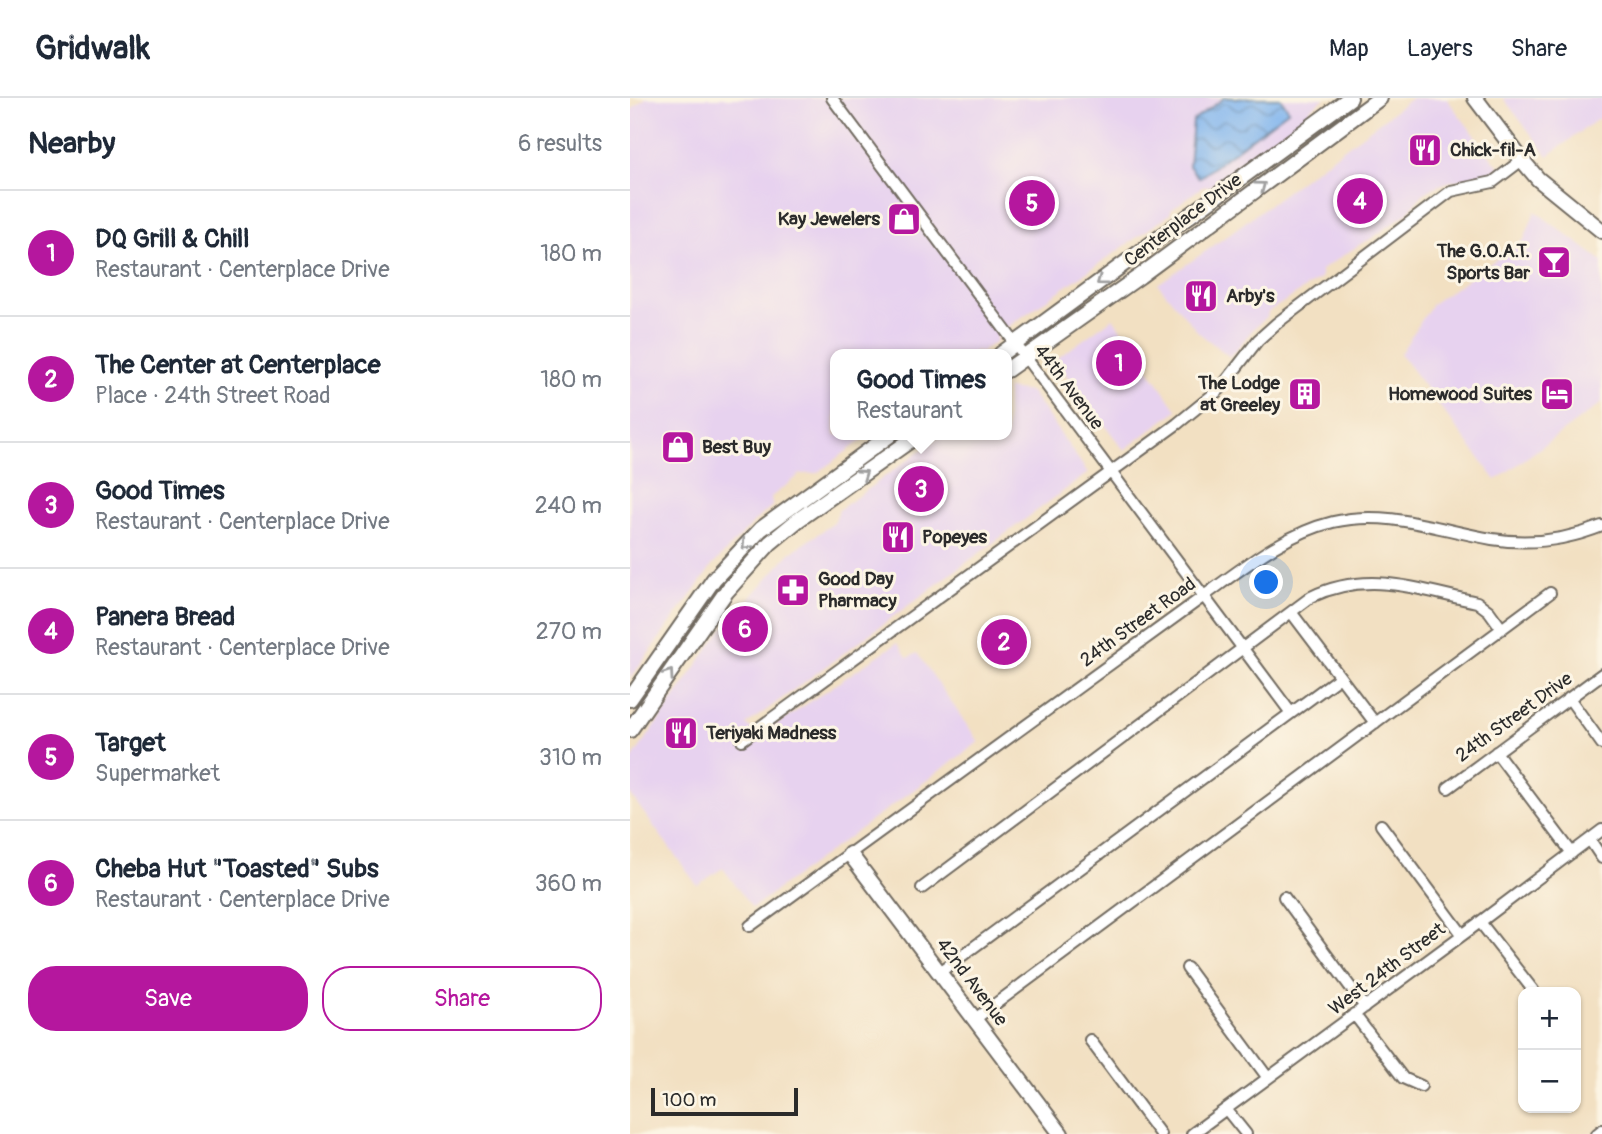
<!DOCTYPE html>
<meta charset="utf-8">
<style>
:root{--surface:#fff;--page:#f2f2f3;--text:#1f2937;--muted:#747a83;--line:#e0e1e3;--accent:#b5179e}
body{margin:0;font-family:Pangolin,sans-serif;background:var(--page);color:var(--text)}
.controls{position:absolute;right:21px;bottom:21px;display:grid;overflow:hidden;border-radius:14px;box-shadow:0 2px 5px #0004}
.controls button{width:63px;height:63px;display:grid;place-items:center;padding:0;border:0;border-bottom:2px solid var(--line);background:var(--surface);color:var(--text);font:35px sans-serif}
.scale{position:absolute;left:21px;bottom:18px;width:147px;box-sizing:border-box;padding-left:7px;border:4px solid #2b2b2b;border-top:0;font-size:19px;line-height:24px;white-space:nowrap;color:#2b2b2b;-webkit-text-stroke:5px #fcf5e5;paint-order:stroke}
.you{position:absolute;left:637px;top:485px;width:24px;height:24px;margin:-18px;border:5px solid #fff;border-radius:50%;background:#1a73e8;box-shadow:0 0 0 10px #1a73e833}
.badge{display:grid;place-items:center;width:46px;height:46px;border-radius:50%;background:var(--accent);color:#fff;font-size:23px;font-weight:700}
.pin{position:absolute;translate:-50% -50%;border:4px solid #fff;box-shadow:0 2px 7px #0006}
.popup{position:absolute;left:200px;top:251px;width:182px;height:91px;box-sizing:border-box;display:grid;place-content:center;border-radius:14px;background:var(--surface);filter:drop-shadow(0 2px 5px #0005);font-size:23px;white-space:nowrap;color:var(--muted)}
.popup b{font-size:26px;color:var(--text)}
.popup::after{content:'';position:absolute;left:50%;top:100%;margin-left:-14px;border:14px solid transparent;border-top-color:var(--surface)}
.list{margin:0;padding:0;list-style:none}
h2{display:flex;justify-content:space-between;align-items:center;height:91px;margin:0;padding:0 28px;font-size:30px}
h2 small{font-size:23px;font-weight:400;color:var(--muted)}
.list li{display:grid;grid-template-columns:46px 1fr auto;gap:21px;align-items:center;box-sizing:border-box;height:126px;padding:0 28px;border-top:2px solid var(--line)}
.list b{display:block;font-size:26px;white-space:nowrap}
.list p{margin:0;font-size:23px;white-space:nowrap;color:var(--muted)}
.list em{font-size:23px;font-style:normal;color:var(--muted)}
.actions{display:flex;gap:14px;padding:21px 28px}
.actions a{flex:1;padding:16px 0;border:2px solid var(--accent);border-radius:28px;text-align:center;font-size:24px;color:var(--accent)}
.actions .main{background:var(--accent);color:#fff}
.map{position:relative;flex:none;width:972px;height:1036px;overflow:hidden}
header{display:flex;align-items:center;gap:42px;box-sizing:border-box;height:98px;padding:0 35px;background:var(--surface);border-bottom:2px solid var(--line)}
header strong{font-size:33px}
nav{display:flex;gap:38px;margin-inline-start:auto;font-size:24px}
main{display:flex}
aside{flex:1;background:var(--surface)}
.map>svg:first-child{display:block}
.built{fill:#e7d2ef}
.water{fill:url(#water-waves);stroke:#56708c;stroke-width:2}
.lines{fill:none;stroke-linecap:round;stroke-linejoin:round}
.minor-casing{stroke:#716a60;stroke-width:14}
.tertiary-casing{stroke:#716a60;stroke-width:18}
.minor{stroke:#fff;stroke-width:10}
.tertiary{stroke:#fff;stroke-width:14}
.oneway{stroke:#a0a0a0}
.labels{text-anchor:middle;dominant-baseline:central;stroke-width:6;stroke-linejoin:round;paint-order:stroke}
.poi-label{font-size:19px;font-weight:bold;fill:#2b2b2b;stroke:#fcf5e5;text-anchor:start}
.street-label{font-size:19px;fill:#2b2b2b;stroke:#fcf5e5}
</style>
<header>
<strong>Gridwalk</strong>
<nav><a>Map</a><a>Layers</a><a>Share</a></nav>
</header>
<main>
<aside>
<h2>Nearby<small>6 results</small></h2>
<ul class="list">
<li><span class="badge">1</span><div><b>DQ Grill &amp; Chill</b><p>Restaurant · Centerplace Drive</p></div><em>180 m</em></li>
<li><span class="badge">2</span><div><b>The Center at Centerplace</b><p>Place · 24th Street Road</p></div><em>180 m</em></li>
<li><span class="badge">3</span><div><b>Good Times</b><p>Restaurant · Centerplace Drive</p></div><em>240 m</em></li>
<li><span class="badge">4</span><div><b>Panera Bread</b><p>Restaurant · Centerplace Drive</p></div><em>270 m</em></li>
<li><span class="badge">5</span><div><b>Target</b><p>Supermarket</p></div><em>310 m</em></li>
<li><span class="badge">6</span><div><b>Cheba Hut &quot;Toasted&quot; Subs</b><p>Restaurant · Centerplace Drive</p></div><em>360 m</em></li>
</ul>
<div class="actions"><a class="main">Save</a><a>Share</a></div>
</aside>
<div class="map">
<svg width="972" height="1036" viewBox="0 0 972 1036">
<defs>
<pattern id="water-waves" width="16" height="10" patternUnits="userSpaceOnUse" patternTransform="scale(1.75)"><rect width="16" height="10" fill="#81b5ee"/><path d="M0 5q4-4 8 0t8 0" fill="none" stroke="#6a93c1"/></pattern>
</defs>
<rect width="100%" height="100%" fill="#fcf5e5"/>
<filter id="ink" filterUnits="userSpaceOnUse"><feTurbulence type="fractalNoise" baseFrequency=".0143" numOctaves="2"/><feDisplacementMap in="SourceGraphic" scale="14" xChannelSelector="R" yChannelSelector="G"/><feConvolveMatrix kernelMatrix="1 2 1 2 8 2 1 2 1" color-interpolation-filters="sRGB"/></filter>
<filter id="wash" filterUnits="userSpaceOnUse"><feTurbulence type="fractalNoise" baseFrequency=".00686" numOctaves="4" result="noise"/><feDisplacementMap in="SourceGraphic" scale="28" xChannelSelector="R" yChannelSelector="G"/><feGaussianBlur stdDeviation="1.57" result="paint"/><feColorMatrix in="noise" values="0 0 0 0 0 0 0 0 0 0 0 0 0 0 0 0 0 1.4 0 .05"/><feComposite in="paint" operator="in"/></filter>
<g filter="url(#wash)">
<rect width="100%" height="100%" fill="#f2e0c2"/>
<!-- built -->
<path class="built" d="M16,0H695L680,11L679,16L580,88L572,89L542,111L539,117L366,237V243L349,255L347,252L340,256H205V337H239L187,375L171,376L141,399L142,408L128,420L82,468L0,581V13Z
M782,0H816L869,69L863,74L854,77L818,84L807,88L793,96L777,115L741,141L732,145L691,172V180L638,214L637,219L624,230L600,259L569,235L528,186L579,151Z
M873,0H972V18L918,58Z
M905,113L972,163V305L866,382L770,256L802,206L894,142Z
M483,220L547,312L494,352L425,262Z
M377,291L401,294L458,375L116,627L131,637L267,545L278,560L287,555L349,644L122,810L93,770L67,787L0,696V664L90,534L160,455L204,425L209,412L312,337H377Z"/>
<!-- water -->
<path class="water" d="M594,0H650L659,12L569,80L559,68L563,23Z"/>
</g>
<g filter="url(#ink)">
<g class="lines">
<!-- minor casing -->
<g class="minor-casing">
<path id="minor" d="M202,0L661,615
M661,514L745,625
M939,600L972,646
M112,642L547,326L590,291L628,242L647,225L821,93L863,84L892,62
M866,654L942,755
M818,690L972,576
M751,727L832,836
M960,742L972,760
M292,790L681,499C739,471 788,492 847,504L859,513L872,531
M654,799L735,909
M850,824L903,892
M120,828L574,498C614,469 654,436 703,424C757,411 809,432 862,441C899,447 937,442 972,428
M557,870L638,980
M310,874L710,579
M724,916L773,980L791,988
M345,921L920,495
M460,942L530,1036
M596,1011L616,1036
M562,1036L850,824L972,732
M967,1036L972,1032"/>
</g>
<!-- tertiary casing -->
<g class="tertiary-casing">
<path id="tertiary" d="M845,0L892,62L908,81L972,133
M371,256L720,0
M377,272L510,178L750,0
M0,601L84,481L131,431L260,337
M0,632L96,494L140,445L168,422L288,337
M220,756L431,1036"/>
</g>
<!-- minor -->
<use href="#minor" class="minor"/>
<!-- tertiary -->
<use href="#tertiary" class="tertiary"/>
</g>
<!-- one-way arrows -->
<defs><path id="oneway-chevron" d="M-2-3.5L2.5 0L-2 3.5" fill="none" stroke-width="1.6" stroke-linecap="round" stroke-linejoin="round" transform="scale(1.75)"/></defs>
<g class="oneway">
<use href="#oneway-chevron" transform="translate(631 88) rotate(-37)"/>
<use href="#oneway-chevron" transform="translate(471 183) rotate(144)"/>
<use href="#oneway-chevron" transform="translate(233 376) rotate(-35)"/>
<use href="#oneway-chevron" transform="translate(116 447) rotate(133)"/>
<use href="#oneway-chevron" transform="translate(39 576) rotate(-55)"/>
</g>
</g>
<!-- icons -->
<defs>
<g id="restaurant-square" transform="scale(1.75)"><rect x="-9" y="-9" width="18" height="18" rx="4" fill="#b5179e" stroke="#fcf5e5"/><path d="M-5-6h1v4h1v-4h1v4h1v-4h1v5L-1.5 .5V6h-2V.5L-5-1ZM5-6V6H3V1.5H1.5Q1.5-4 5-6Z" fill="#fff"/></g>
<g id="shop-square" transform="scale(1.75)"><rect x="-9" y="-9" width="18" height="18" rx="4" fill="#b5179e" stroke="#fcf5e5"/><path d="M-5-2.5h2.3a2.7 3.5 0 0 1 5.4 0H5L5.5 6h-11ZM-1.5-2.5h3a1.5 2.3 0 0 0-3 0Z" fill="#fff"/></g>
<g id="bar-square" transform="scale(1.75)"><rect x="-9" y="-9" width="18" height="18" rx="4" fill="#b5179e" stroke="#fcf5e5"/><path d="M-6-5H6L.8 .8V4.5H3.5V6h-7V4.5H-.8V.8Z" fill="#fff"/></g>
<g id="building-square" transform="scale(1.75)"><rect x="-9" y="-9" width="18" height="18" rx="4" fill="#b5179e" stroke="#fcf5e5"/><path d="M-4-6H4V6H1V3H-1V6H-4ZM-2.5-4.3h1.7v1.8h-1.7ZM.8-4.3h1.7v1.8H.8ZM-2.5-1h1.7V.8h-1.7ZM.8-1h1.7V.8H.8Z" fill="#fff"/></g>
<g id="hotel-square" transform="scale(1.75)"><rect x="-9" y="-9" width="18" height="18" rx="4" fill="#b5179e" stroke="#fcf5e5"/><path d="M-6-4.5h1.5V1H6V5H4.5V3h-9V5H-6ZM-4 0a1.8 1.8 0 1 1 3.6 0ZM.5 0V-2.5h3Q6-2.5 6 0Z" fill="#fff"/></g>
<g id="pharmacy-square" transform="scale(1.75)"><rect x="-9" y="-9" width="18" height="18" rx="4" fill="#b5179e" stroke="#fcf5e5"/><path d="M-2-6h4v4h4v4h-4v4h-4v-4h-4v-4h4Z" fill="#fff"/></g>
</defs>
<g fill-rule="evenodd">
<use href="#restaurant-square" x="795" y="52"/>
<use href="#shop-square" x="274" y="121"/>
<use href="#bar-square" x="924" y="164"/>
<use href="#restaurant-square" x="571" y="198"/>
<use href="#building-square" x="675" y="296"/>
<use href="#hotel-square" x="927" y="296"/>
<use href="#shop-square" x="48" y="349"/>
<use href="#restaurant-square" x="268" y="439"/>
<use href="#pharmacy-square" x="163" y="492"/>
<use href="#restaurant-square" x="51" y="635"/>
</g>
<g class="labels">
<!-- poi labels -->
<g class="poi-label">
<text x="820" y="52">Chick-fil-A</text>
<text x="250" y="121" text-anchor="end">Kay Jewelers</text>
<text x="900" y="153" text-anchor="end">The G.O.A.T.<tspan x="900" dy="22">Sports Bar</tspan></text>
<text x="596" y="198">Arby's</text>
<text x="650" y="285" text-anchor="end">The Lodge<tspan x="650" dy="22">at Greeley</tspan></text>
<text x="902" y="296" text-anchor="end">Homewood Suites</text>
<text x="72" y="349">Best Buy</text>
<text x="292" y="439">Popeyes</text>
<text x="188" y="481">Good Day<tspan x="188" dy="22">Pharmacy</tspan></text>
<text x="76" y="635">Teriyaki Madness</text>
</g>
<!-- street labels -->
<g class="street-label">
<text transform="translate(553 122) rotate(-37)">Centerplace Drive</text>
<text transform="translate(439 289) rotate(53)">44th Avenue</text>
<text transform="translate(508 524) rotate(-36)">24th Street Road</text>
<text transform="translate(884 619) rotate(-36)">24th Street Drive</text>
<text transform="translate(757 871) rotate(-37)">West 24th Street</text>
<text transform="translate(342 884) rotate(53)">42nd Avenue</text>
</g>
</g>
</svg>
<div class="controls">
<button>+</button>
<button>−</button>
</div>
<div class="scale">100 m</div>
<div class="you"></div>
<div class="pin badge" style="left:489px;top:265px">1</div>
<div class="pin badge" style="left:374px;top:544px">2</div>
<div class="pin badge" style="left:291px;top:391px">3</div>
<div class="popup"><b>Good Times</b>Restaurant</div>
<div class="pin badge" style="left:730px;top:103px">4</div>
<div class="pin badge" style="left:402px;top:105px">5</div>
<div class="pin badge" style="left:115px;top:531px">6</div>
</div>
</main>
